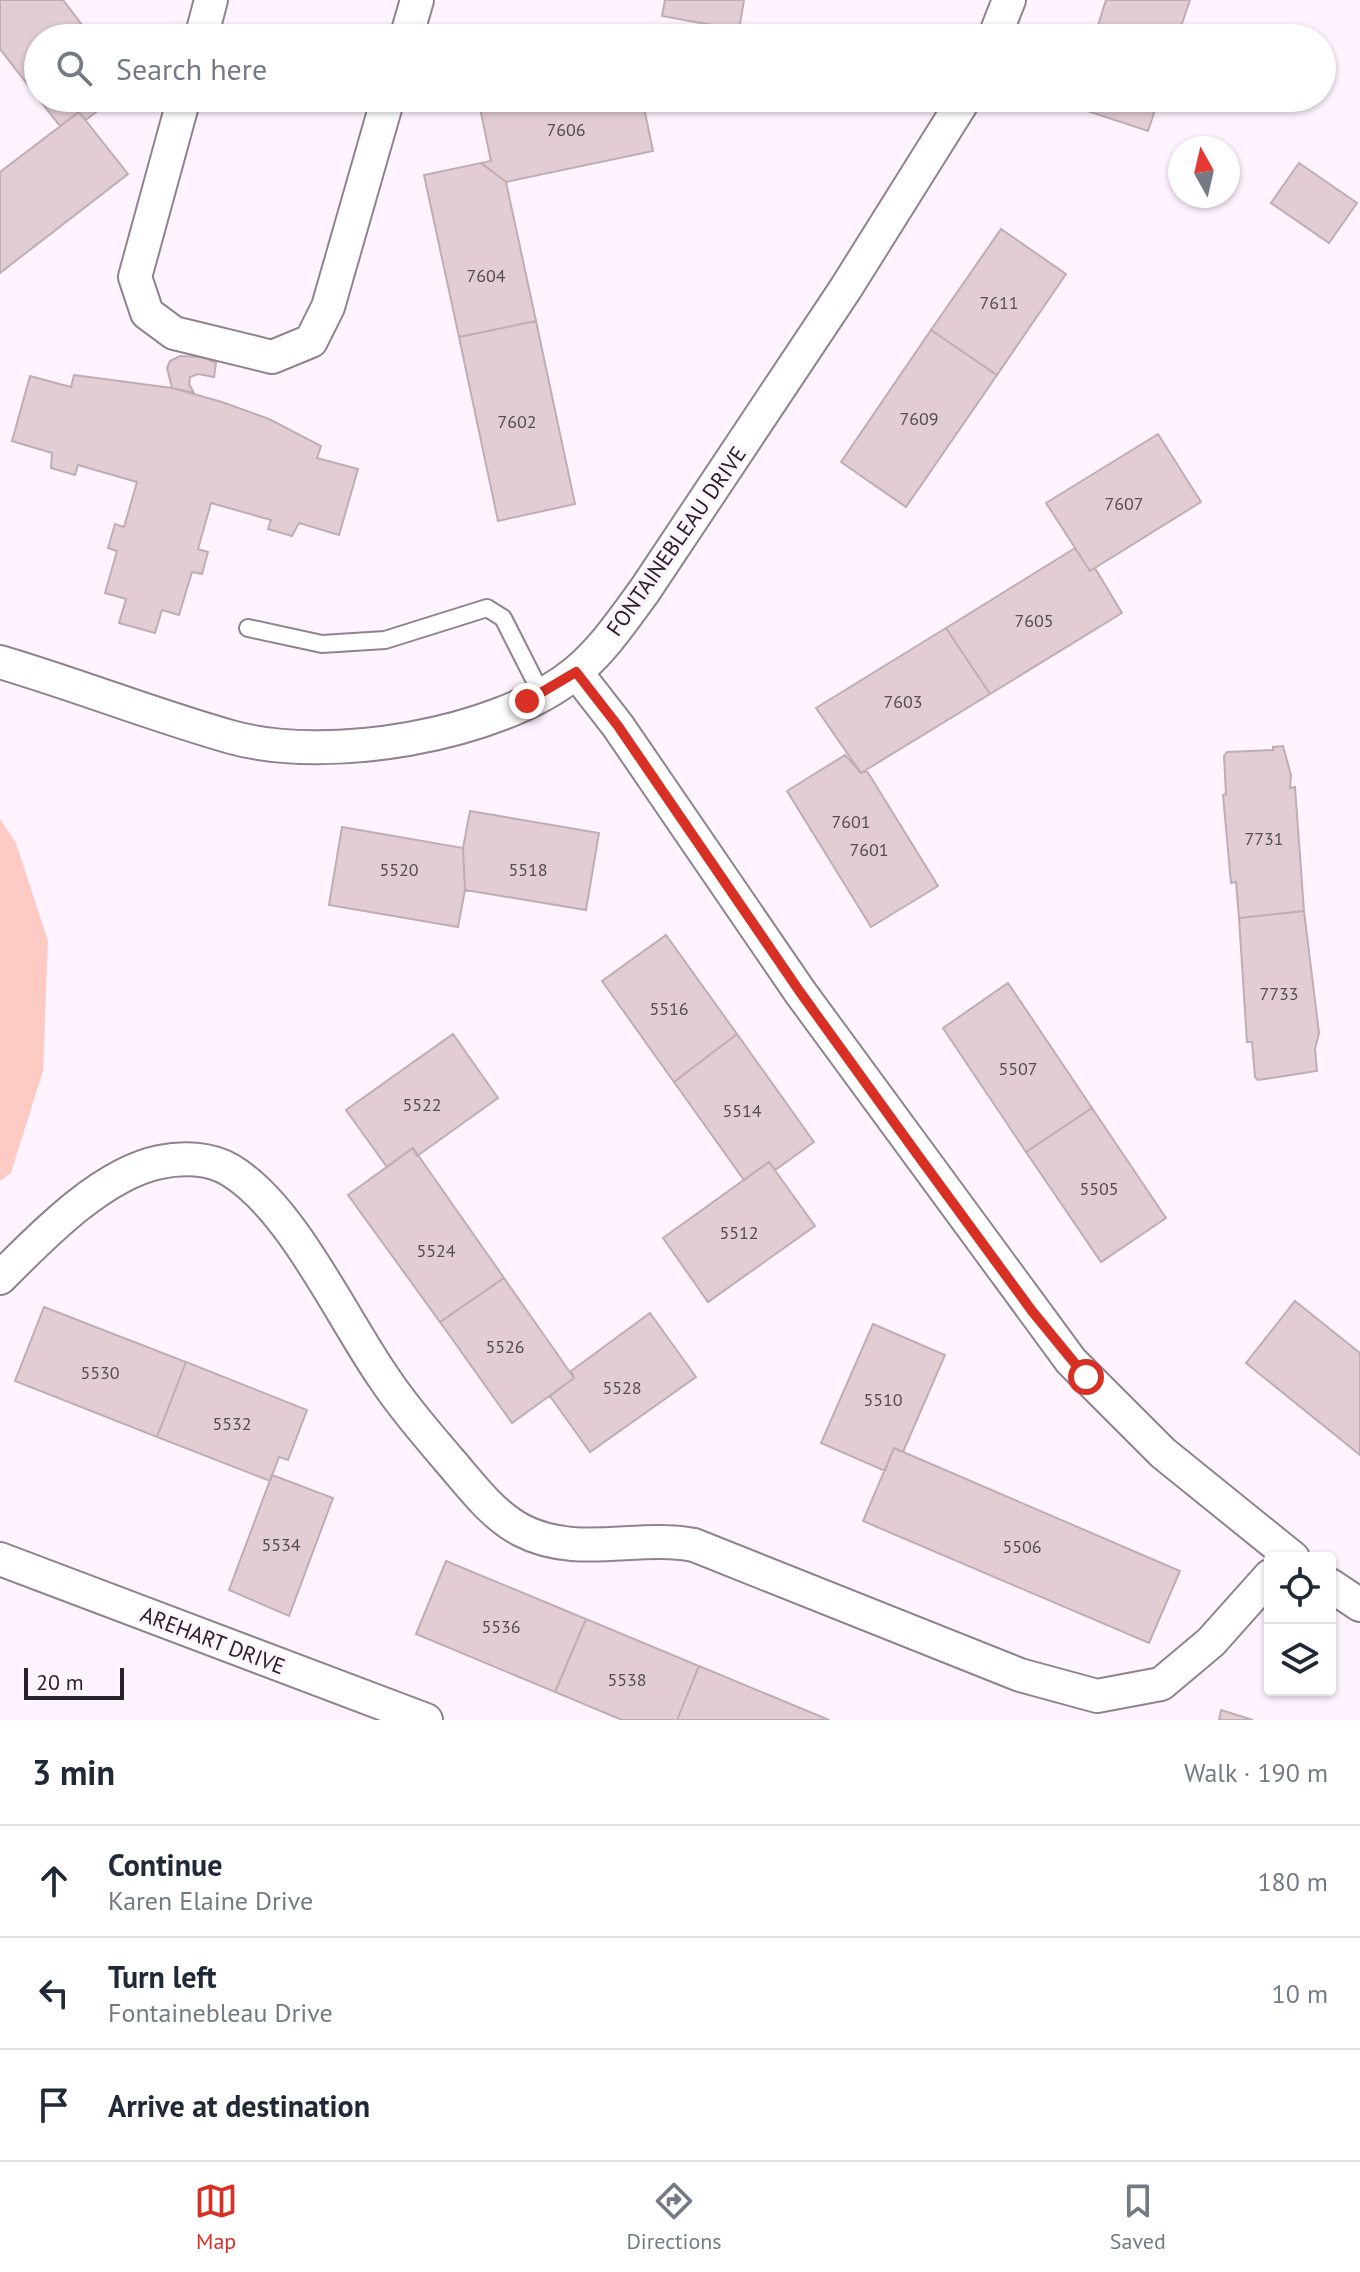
<!DOCTYPE html>
<meta charset="utf-8">
<style>
:root{--surface:#fff;--page:#f2f2f3;--text:#1f2937;--muted:#747a83;--line:#e0e1e3;--accent:#d93025}
body{margin:0;font-family:"PT Sans",sans-serif;background:var(--page);color:var(--text)}
.controls{position:absolute;right:24px;bottom:24px;display:grid;overflow:hidden;border-radius:8px;box-shadow:0 2px 6px #0004}
.controls button{width:72px;height:72px;display:grid;place-items:center;padding:0;border:0;border-bottom:2px solid var(--line);background:var(--surface);color:var(--text);font:40px sans-serif}
.compass{position:absolute;left:1168px;top:136px;width:72px;height:72px;border-radius:50%;background:var(--surface);box-shadow:0 2px 6px #0004;rotate:352deg}
.scale{position:absolute;left:24px;bottom:20px;width:100px;box-sizing:border-box;padding-left:8px;border:4px solid #282328;border-top:0;font-size:22px;line-height:28px;white-space:nowrap;color:#282328;-webkit-text-stroke:6px #fef3fe;paint-order:stroke}
.stop{position:absolute;width:24px;height:24px;margin:-18px;border:6px solid #d93025;border-radius:50%;background:#fff}
.stop.end{background:#d93025;border-color:#fff;box-shadow:0 2px 8px #0008}
.list{margin:0;padding:0;list-style:none}
h2{display:flex;justify-content:space-between;align-items:center;height:104px;margin:0;padding:0 32px;font-size:34px}
h2 small{font-size:26px;font-weight:400;color:var(--muted)}
.list li{display:grid;grid-template-columns:52px 1fr auto;gap:24px;align-items:center;box-sizing:border-box;height:112px;padding:0 32px;border-top:2px solid var(--line)}
.list b{display:block;font-size:30px;white-space:nowrap}
.list p{margin:0;font-size:26px;white-space:nowrap;color:var(--muted)}
.list em{font-size:26px;font-style:normal;color:var(--muted)}
.icon{flex:none;width:44px;height:44px;fill:none;stroke:currentColor;stroke-width:2;stroke-linecap:round;stroke-linejoin:round}
.map{position:relative;flex:none;width:1360px;height:1720px;overflow:hidden}
.search{position:absolute;background:var(--surface);box-shadow:0 2px 6px #0004;left:24px;right:24px;top:24px;height:88px;display:flex;align-items:center;gap:20px;box-sizing:border-box;padding:0 28px;border-radius:44px;color:var(--muted);font-size:30px}
.sheet{height:440px;background:var(--surface)}
nav{display:flex;justify-content:space-around;align-items:center;box-sizing:border-box;height:112px;border-top:2px solid var(--line);background:var(--surface);font-size:22px;color:var(--muted)}
nav a{display:grid;justify-items:center;gap:4px}
nav .on{color:var(--accent)}
.map>svg:first-child{display:block}
.green{fill:#fdcbc3}
.building{fill:#e1cdd3;stroke:#c0adb3;stroke-width:2}
.lines{fill:none;stroke-linecap:round;stroke-linejoin:round}
.lane-casing{stroke:#8f838f;stroke-width:20}
.street-casing{stroke:#8f838f;stroke-width:36}
.lane{stroke:#fff;stroke-width:16}
.street{stroke:#fff;stroke-width:32}
.route{stroke:#d93025;stroke-width:10}
.labels{text-anchor:middle;dominant-baseline:central;stroke-width:6;stroke-linejoin:round;paint-order:stroke}
.number-label{font-size:18px;fill:#564e53}
.street-label{font-size:22px;fill:#282328;stroke:#fef3fe}
</style>
<div class="map">
<svg width="1360" height="1720" viewBox="0 0 1360 1720">
<rect width="100%" height="100%" fill="#fef3fe"/>
<!-- green -->
<path class="green" d="M0,819L16,843L48,941L43,1071L11,1173L0,1181Z"/>
<!-- building -->
<path class="building" d="M0,0H63L92,38H38V98H114L86,120L79,112L60,126L0,49Z
M665,0H744L739,30L662,16Z
M1106,0H1190L1177,38H1094Z
M526,98H642L653,151L506,182L481,163L491,161L480,108Z
M1075,98H1159L1148,131L1072,106Z
M79,112L128,174L0,273V172Z
M481,163L506,182L536,321L459,337L424,175Z
M1299,163L1357,203L1329,243L1271,203Z
M1001,229L1066,274L997,375L931,330Z
M536,321L575,504L498,521L459,337Z
M931,330L997,375L906,507L841,462Z
M180,356L202,357L216,363L214,377L198,374L190,377L189,384L194,393L172,388L167,368L170,361Z
M74,375L172,388L222,402L269,419L321,446L317,458L358,469L339,535L299,523L292,536L268,529L271,520L211,503L198,549L208,552L202,574L192,572L179,615L162,610L155,633L119,623L126,599L105,593L117,551L108,548L115,524L124,527L137,482L78,465L75,475L51,468L52,453L12,441L30,376L71,387Z
M1158,434L1201,502L1090,571L1046,503Z
M1075,548L1090,571L1095,568L1122,613L990,694L946,628Z
M946,628L990,694L861,773L816,708Z
M1283,746L1291,775L1290,788L1295,787L1304,911L1239,918L1236,882L1231,883L1223,795L1226,794L1224,756L1227,752L1273,750V747Z
M845,755L861,773L867,771L938,886L871,927L787,791Z
M470,811L599,833L586,910L465,890L463,848Z
M342,827L463,848L465,890L458,927L329,905Z
M1304,911L1319,1033L1315,1049L1317,1071L1258,1080L1255,1077L1252,1042H1247L1239,918Z
M666,935L737,1034L674,1082L602,981Z
M1008,983L1092,1108L1026,1152L943,1028Z
M453,1034L498,1098L417,1156L413,1148L387,1167L346,1110Z
M737,1034L814,1142L775,1170L769,1162L744,1180L674,1082Z
M1092,1108L1166,1218L1101,1262L1026,1152Z
M413,1148L504,1278L440,1322L348,1195Z
M769,1162L815,1226L708,1302L663,1238Z
M504,1278L574,1378L512,1423L440,1322Z
M1295,1301L1360,1353V1455L1246,1363Z
M44,1307L186,1362L157,1437L15,1381Z
M650,1313L696,1377L590,1452L550,1396L574,1378L571,1371Z
M873,1324L945,1355L903,1452L894,1448L885,1471L821,1443Z
M186,1362L307,1410L288,1460L279,1457L270,1481L157,1437Z
M894,1448L1180,1571L1149,1643L863,1521Z
M272,1475L333,1498L289,1616L229,1590Z
M446,1561L586,1619L555,1692L416,1634Z
M586,1619L699,1666L677,1720H622L555,1692Z
M699,1666L829,1720H677Z
M1221,1710L1253,1720H1219Z"/>
<g class="lines">
<!-- lane casing -->
<g class="lane-casing">
<path id="lane" d="M248,628L322,644L385,640L487,608L503,618L541,693"/>
</g>
<!-- street casing -->
<g class="street-casing">
<path id="street" d="M201,38L211,0
M406,38L417,0
M994,38L1009,0
M184,98L135,277L147,313L174,333L272,357L311,341L328,307L388,98
M0,662C78,685 153,715 231,737C326,764 498,736 575,673C603,650 623,620 645,590L846,288L965,98
M576,672L618,726L800,992L1071,1361L1163,1453L1293,1558
M0,1278C41,1237 101,1174 160,1162C183,1157 210,1158 230,1170C292,1207 342,1318 384,1378C403,1407 426,1433 448,1459C470,1484 491,1514 521,1530C576,1559 638,1534 694,1545L1020,1675L1097,1696L1161,1684L1211,1642L1270,1576
M0,1559L426,1720
M1330,1585L1360,1605"/>
</g>
<!-- lane -->
<use href="#lane" class="lane"/>
<!-- street -->
<use href="#street" class="street"/>
</g>
<g class="lines">
<!-- route -->
<path class="route" d="M527,701L576,672L618,726L800,992L917,1154L1032,1311L1086,1377"/>
</g>
<g class="labels">
<!-- number labels -->
<g class="number-label">
<text x="566" y="129">7606</text>
<text x="486" y="275">7604</text>
<text x="999" y="302">7611</text>
<text x="919" y="418">7609</text>
<text x="517" y="421">7602</text>
<text x="1124" y="503">7607</text>
<text x="1034" y="620">7605</text>
<text x="903" y="701">7603</text>
<text x="851" y="821">7601</text>
<text x="1264" y="838">7731</text>
<text x="869" y="849">7601</text>
<text x="399" y="869">5520</text>
<text x="528" y="869">5518</text>
<text x="1279" y="993">7733</text>
<text x="669" y="1008">5516</text>
<text x="1018" y="1068">5507</text>
<text x="422" y="1104">5522</text>
<text x="742" y="1110">5514</text>
<text x="1099" y="1188">5505</text>
<text x="739" y="1232">5512</text>
<text x="436" y="1250">5524</text>
<text x="505" y="1346">5526</text>
<text x="100" y="1372">5530</text>
<text x="622" y="1387">5528</text>
<text x="883" y="1399">5510</text>
<text x="232" y="1423">5532</text>
<text x="281" y="1544">5534</text>
<text x="1022" y="1546">5506</text>
<text x="501" y="1626">5536</text>
<text x="627" y="1679">5538</text>
</g>
<!-- street labels -->
<g class="street-label">
<text transform="translate(676 541) rotate(-55)">FONTAINEBLEAU DRIVE</text>
<text transform="translate(213 1640) rotate(21)">AREHART DRIVE</text>
</g>
</g>
</svg>
<div class="controls">
<button><svg class="icon" aria-label="locate" viewBox="0 0 24 24"><circle cx="12" cy="12" r="6"/><path d="M12 2v4M12 18v4M2 12h4M18 12h4"/></svg></button>
<button><svg class="icon" aria-label="layers" viewBox="0 0 24 24"><path d="M12 4l9 5-9 5-9-5zM3 14l9 5 9-5"/></svg></button>
</div>
<svg class="compass" viewBox="-18 -18 36 36"><path d="M0-13l5 13h-10z" fill="#e53935"/><path d="M0 13l5-13h-10z" fill="#747a83"/></svg>
<div class="scale">20 m</div>
<div class="stop" style="left:1086px;top:1377px"></div>
<div class="stop end" style="left:527px;top:701px"></div>
<div class="search"><svg class="icon" aria-label="search" viewBox="0 0 24 24"><circle cx="10" cy="10" r="6"/><path d="M15 15l6 6"/></svg>Search here</div>
</div>
<section class="sheet">
<h2>3 min<small>Walk · 190 m</small></h2>
<ul class="list">
<li><svg class="icon" aria-label="ahead" viewBox="0 0 24 24"><path d="M12 20V5M6 11l6-6 6 6"/></svg><div><b>Continue</b><p>Karen Elaine Drive</p></div><em>180 m</em></li>
<li><svg class="icon" aria-label="left" viewBox="0 0 24 24"><path d="M17 20v-9H6M10 6l-5 5 5 5"/></svg><div><b>Turn left</b><p>Fontainebleau Drive</p></div><em>10 m</em></li>
<li><svg class="icon" aria-label="arrive" viewBox="0 0 24 24"><path d="M6 21V4h12l-3 4 3 4H6"/></svg><div><b>Arrive at destination</b></div></li>
</ul>
</section>
<nav>
<a class="on"><svg class="icon" aria-label="map" viewBox="0 0 24 24"><path d="M3 6l6-2 6 2 6-2v14l-6 2-6-2-6 2zM9 4v14M15 6v14"/></svg>Map</a>
<a><svg class="icon" aria-label="directions" viewBox="0 0 24 24"><path d="M12 3l9 9-9 9-9-9zM9 14v-3h6M13 9l2 2-2 2"/></svg>Directions</a>
<a><svg class="icon" aria-label="saved" viewBox="0 0 24 24"><path d="M7 4h10v16l-5-4-5 4z"/></svg>Saved</a>
</nav>
